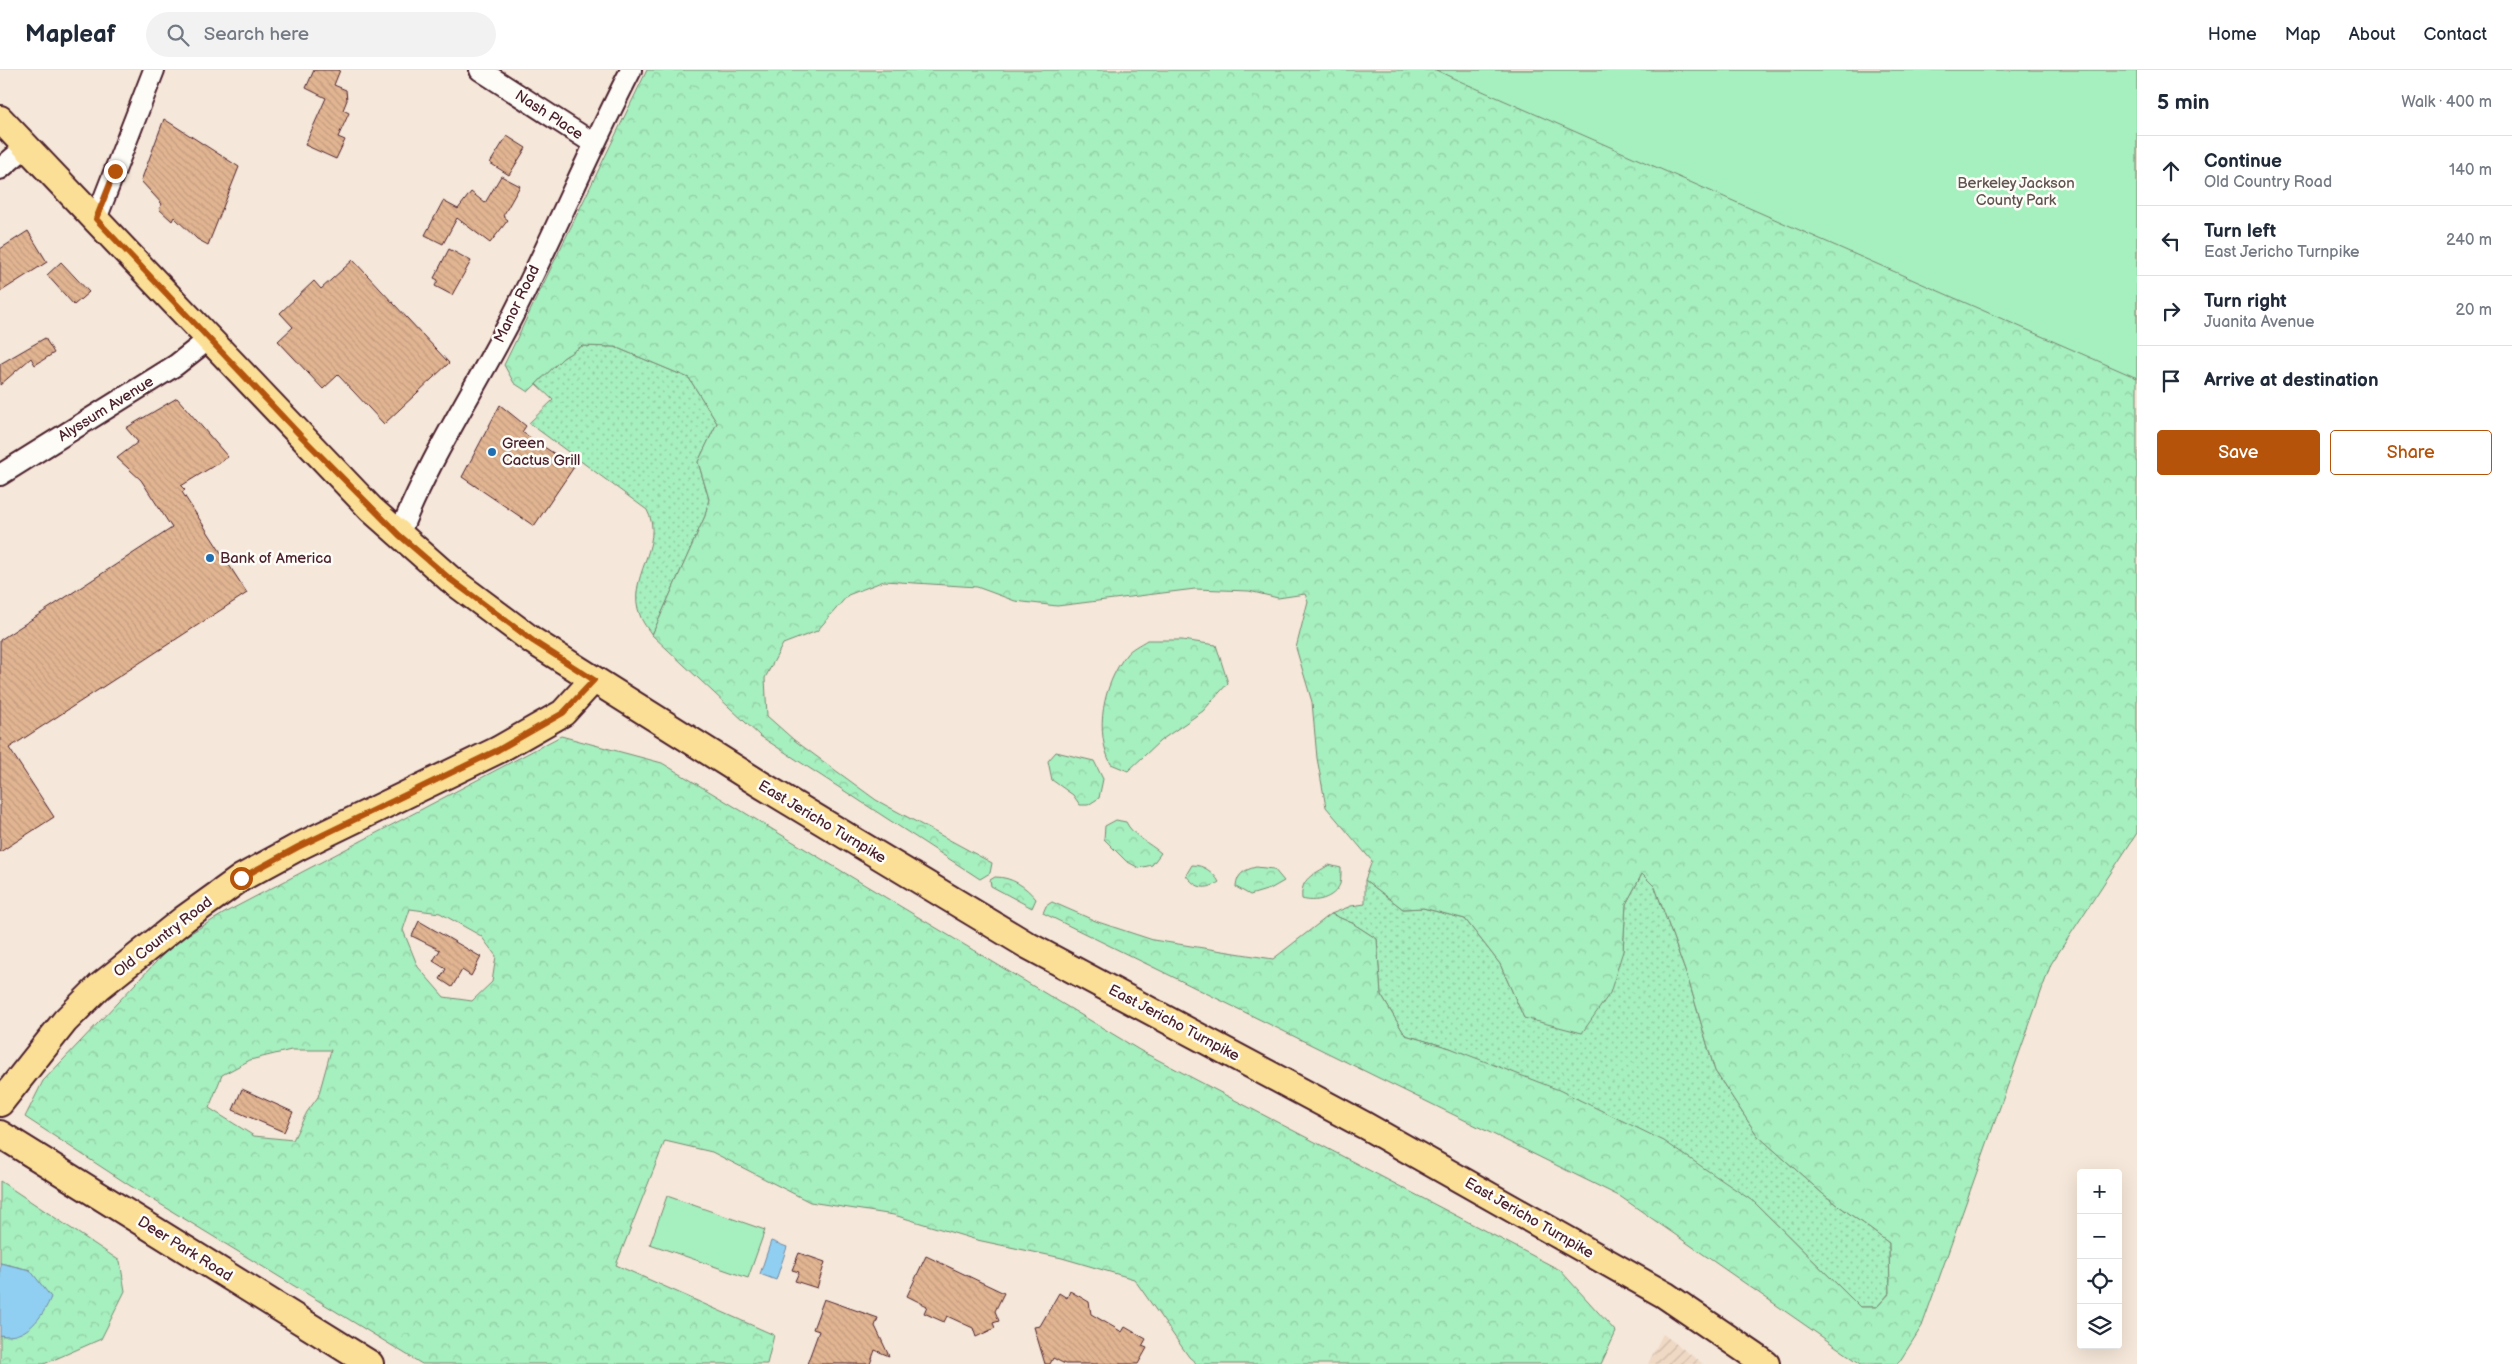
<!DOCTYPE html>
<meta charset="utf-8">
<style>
:root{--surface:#fff;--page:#f2f2f3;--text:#1f2937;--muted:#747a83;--line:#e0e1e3;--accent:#b45309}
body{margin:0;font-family:"Balsamiq Sans",sans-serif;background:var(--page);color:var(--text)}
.controls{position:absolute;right:15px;bottom:15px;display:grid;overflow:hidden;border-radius:5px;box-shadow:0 5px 20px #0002}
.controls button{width:45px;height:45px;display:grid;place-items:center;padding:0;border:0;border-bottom:1px solid var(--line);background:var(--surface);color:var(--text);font:25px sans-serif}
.stop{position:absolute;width:15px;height:15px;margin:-11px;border:4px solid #b45309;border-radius:50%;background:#fff}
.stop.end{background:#b45309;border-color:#fff;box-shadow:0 1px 5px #0008}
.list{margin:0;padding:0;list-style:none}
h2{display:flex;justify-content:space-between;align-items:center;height:65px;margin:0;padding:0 20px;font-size:21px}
h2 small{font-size:16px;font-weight:400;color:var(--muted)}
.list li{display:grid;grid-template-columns:32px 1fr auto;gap:15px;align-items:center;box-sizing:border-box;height:70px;padding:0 20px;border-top:1px solid var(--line)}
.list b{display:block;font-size:19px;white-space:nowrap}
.list p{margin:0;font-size:16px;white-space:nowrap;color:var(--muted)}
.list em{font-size:16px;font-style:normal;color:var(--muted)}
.actions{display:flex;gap:10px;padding:15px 20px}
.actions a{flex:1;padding:11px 0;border:1px solid var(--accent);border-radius:5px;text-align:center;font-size:18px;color:var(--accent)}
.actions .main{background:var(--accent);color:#fff}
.icon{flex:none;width:28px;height:28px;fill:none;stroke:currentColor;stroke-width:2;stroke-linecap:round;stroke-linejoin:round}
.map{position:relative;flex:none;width:2137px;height:1294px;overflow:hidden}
header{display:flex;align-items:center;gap:30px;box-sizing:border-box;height:70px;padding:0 25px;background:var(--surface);border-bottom:1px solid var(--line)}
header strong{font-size:24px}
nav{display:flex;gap:28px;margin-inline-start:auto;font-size:18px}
.search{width:350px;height:45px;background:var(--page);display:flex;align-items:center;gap:12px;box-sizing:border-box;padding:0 18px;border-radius:28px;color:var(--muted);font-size:19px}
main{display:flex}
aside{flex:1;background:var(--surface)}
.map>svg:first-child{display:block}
.industrial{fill:url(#industrial-furrows)}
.grass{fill:url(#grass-dots);stroke:#788774}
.forest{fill:url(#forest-crowns);stroke:#788774;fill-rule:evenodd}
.park{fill:#a6efbe;stroke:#788774}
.water{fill:#90cff1;stroke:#7489a2}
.building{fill:url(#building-back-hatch);stroke:#4a1f2b}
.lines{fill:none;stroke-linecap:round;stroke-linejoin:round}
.minor-casing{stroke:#4a1f2b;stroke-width:24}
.major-casing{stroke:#4a1f2b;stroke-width:30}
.minor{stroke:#fdfcf7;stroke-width:20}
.major{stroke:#fbdf96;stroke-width:26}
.route{stroke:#b45309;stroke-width:6}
.poi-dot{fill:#1f6fb2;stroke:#fdfcf7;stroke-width:2}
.labels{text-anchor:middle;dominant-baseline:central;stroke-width:5;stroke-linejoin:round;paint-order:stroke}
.street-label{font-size:15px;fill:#4a1f2b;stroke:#fdfcf7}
.park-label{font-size:15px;fill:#615350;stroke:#fdfcf7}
.poi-label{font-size:15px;fill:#4a1f2b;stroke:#fdfcf7;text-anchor:start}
</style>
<header>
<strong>Mapleaf</strong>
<div class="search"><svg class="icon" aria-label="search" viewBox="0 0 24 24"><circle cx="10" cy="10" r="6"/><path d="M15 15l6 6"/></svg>Search here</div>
<nav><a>Home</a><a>Map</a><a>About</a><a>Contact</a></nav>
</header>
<main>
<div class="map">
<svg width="2137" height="1294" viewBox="0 0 2137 1294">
<defs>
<pattern id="industrial-furrows" width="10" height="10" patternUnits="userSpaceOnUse" patternTransform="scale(1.25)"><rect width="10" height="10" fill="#efd8c4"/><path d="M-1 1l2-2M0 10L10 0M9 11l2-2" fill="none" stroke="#ceb9a9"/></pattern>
<pattern id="grass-dots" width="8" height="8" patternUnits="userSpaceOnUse" patternTransform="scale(1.25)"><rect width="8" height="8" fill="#a6efbe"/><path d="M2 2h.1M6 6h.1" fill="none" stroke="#90cca3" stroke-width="1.8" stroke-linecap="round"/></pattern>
<pattern id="forest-crowns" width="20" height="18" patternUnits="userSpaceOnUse" patternTransform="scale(1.25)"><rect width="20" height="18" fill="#a6efbe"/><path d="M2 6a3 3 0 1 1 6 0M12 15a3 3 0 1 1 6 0" fill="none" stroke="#90cca3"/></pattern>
<pattern id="building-back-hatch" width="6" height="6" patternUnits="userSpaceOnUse" patternTransform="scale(1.25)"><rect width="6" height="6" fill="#e1b592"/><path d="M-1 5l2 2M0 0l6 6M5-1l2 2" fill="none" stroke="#c39b7e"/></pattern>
</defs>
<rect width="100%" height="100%" fill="#f5e7d9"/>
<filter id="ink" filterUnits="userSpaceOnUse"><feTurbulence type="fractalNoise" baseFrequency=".02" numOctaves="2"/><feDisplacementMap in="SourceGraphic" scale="10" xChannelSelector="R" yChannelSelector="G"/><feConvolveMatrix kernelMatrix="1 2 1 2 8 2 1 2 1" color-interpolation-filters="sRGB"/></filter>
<g filter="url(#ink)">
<!-- industrial -->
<path class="industrial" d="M1663,1264L1703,1294H1648Z"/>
<!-- grass -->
<path class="grass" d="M582,276L615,277L689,308L717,353L698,392L709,429L705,446L652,565C648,559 642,552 640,545C625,509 666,475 647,440L529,353L553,330L536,314L563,288Z
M1642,804L1655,817L1689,912L1715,1001L1757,1065L1823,1124L1889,1173L1890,1222L1877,1237H1860L1754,1132L1450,978L1405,965L1381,925L1377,869L1352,853L1331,844L1351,836L1365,834V810L1403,839L1423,838L1465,849L1500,894L1524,948L1623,881L1626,834Z"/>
<!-- forest -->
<path class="forest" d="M647,0H2137V763L2051,894L1922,1256L1898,1294H1861L1621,1127L1043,843L1046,836L1052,832L1098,852L1153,870L1273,889L1331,844L1352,853L1377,869L1381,925L1405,965L1450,978L1559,1020L1664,1071L1754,1132L1860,1237H1877L1890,1223L1889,1173L1823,1124L1757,1065L1715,1001L1689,912L1655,817L1642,804L1626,834L1623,881L1610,923L1582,963L1524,948L1500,894L1465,849L1423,838L1403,839L1365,810L1372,791L1326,737L1317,688L1312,632L1296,578L1308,531L1305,524L1278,528L1249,521L1195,519L1057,536L1015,531L977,517L884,511L848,525L817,561L783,574L765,608L767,646L794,670L876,730L992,793L990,803L980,809L760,666L652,565L705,446L709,429L698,392L717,353L689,308L615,277L582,276L563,288L528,322L514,313L504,295Z
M1147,570H1182L1216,575L1228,613L1203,641L1160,671L1128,701L1111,694C1094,661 1103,615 1126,585C1130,579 1141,574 1147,570Z
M561,666L662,693L1141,981L1560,1200L1616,1262L1601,1294H1197L1189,1287L1134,1209L1062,1188L977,1170L894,1145L810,1132L712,1082L665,1071L616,1195L774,1265L767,1294H422L129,1115L25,1047L43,1011L174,873L228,841ZM410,839L440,843L481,866L496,886L492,912L472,931L444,927L418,897L403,860ZM291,980H331L318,1027L307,1042L293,1070L254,1066L209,1038L222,1005L250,990Z
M1056,682L1094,691L1103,709L1099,728L1088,735H1080L1073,725L1052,710L1048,691Z
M1116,750L1126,752C1133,766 1149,773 1161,783L1152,795L1139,798L1126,791L1104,769L1105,756Z
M1192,795C1204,795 1213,802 1219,812C1206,821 1195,818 1186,805Z
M1329,795L1341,798C1341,803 1341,810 1340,814C1334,829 1315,833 1302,829C1300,808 1313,805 1329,795Z
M1256,797L1274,799L1284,811L1270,819L1250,825L1236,817C1237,804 1244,800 1256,797Z
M995,807C1012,807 1025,816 1036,829L1032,838L991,816L990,810Z
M0,1111L120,1191L125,1221L101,1269L44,1294H0V1265L6,1266L30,1200L0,1193Z"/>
<!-- park -->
<path class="park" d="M1436,0H2137V308L1455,9Z
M667,1126L765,1160L748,1208L650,1174Z"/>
<!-- water -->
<path class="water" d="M771,1171L787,1177L776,1210L760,1204Z
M0,1193L30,1200L51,1227C43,1247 25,1271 0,1265Z"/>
<!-- building -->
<path class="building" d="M314,0H340L334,15L346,20L347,30L343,40L349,43L338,67L345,70L336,89L305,75L326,28L306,18Z
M164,49L239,97L208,175L197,169L174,147L172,151L159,139L162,134L141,111Z
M507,66L526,78L509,105L490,93Z
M501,106L520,116L503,146L508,150L490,173L457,148L443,174L425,165L443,131L458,139L471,122L485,133Z
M28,161L47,192L0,222V179Z
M449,179L471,191L452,225L435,216L438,210L434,208Z
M353,190L449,293L384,354L338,305L323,319L278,271L293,257L280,243L314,211L321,219Z
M61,192L89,222L74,235L47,205Z
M45,268L54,283L35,295L31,288L0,315V294Z
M177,328L228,387L181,416L185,420L182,422L247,523L9,678L54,747L0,782V570L172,458L141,410L117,388L138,372L126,358Z
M500,335L526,356L522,362L574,397L534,456L462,407Z
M419,851L481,887L471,906L462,900L452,917L440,909L446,899L433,891L440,880L412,866Z
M242,1019L293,1042L284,1062L233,1040Z
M799,1183L825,1192L817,1218L795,1211L799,1202L792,1200Z
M926,1186L1004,1223L995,1241L999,1251L993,1253L995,1258L976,1267L973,1258L947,1246L944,1252L924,1243L927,1236L907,1226Z
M1070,1221L1089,1232L1091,1244L1122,1262L1125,1257L1146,1269L1142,1276L1147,1278L1138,1294H1065L1053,1288L1050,1294H1045L1034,1257L1040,1256L1059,1223L1067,1228Z
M824,1229L878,1248L875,1256L889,1286L875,1280L870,1294H807L819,1261L813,1259Z"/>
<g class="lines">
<!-- minor casing -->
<g class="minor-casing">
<path id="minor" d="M480,0L593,73
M0,99L27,76
M96,149L154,0
M0,405L176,295L209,269
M399,465C428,391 472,324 509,253C552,170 588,83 631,0"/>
</g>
<!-- major casing -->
<g class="major-casing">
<path id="major" d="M0,49L371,439L450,509L533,571L760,714L1027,875L1364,1055L1665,1225L1766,1294
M0,1033L65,951L99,917L184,849L241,808L298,777L498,680L563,643L593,610
M0,1064L370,1294"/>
</g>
<!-- minor -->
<use href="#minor" class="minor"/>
<!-- major -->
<use href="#major" class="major"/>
</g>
</g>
<g class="lines" filter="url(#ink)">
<!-- route -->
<path class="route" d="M115,101L96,149L299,364L399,465L450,509L533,571L594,610L563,643L498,680L298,777L241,808"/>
</g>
<!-- markers -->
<g class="poi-dot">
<circle cx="492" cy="382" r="5"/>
<circle cx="210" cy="488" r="5"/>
</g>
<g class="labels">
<!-- street labels -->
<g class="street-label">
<text transform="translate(549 45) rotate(33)">Nash Place</text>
<text transform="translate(517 234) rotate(-64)">Manor Road</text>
<text transform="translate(106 339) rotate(-32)">Alyssum Avenue</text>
<text transform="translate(822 752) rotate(31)">East Jericho Turnpike</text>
<text transform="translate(163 867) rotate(-38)">Old Country Road</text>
<text transform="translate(1174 953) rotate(28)">East Jericho Turnpike</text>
<text transform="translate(1529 1148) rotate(30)">East Jericho Turnpike</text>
<text transform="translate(185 1179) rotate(32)">Deer Park Road</text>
</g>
<!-- park labels -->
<g class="park-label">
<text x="2016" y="113">Berkeley Jackson<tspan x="2016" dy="17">County Park</tspan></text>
</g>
<!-- poi labels -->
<g class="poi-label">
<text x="502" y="373">Green<tspan x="502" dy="17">Cactus Grill</tspan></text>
<text x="220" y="488">Bank of America</text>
</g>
</g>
</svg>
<div class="controls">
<button>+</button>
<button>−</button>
<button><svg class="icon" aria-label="locate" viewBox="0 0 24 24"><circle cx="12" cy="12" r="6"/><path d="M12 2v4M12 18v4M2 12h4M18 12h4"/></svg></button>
<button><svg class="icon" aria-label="layers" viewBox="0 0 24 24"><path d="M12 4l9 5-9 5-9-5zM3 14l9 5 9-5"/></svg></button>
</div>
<div class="stop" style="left:241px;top:808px"></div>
<div class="stop end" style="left:115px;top:101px"></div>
</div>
<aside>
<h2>5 min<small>Walk · 400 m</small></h2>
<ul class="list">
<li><svg class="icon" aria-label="ahead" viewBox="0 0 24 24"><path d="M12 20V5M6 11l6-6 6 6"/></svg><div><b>Continue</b><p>Old Country Road</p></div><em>140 m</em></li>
<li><svg class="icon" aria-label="left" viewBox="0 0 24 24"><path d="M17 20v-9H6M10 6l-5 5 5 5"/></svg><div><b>Turn left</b><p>East Jericho Turnpike</p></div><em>240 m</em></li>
<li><svg class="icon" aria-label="right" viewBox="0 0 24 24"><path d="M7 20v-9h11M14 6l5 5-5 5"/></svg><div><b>Turn right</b><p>Juanita Avenue</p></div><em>20 m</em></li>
<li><svg class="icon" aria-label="arrive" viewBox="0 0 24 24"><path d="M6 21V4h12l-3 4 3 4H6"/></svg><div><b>Arrive at destination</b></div></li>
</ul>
<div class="actions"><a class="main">Save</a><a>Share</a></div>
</aside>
</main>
